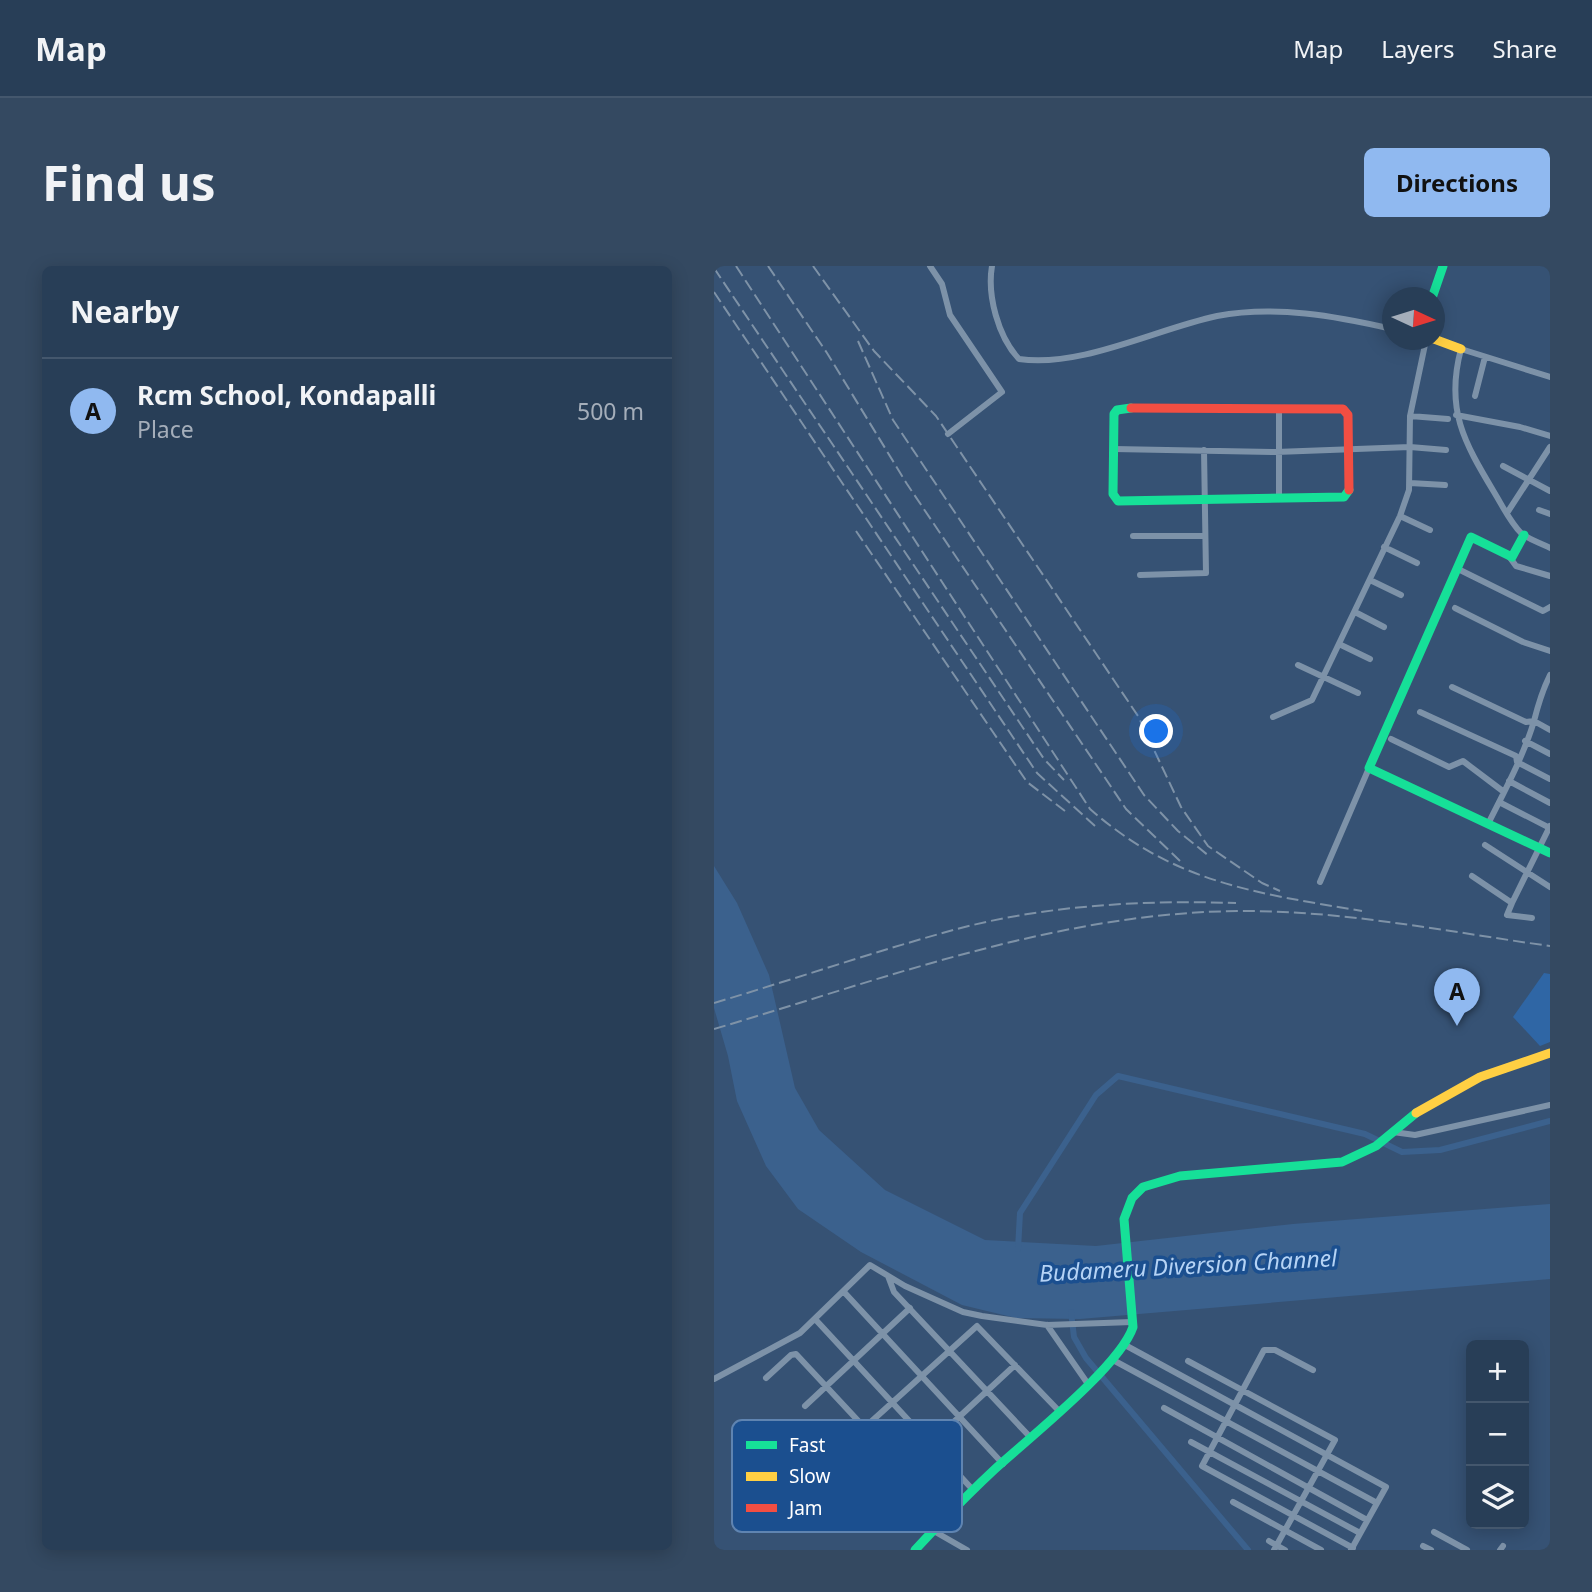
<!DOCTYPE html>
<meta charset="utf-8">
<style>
:root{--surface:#283e57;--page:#344961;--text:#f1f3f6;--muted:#a5aeba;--line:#44576d;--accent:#90b9f0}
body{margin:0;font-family:"Noto Sans",sans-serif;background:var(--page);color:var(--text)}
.controls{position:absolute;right:21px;bottom:21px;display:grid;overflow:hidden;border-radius:10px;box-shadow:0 4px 18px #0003}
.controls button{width:63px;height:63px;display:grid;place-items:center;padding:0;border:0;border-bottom:2px solid var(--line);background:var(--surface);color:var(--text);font:35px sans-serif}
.compass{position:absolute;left:668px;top:21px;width:63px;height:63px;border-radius:50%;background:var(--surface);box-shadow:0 4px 18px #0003;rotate:94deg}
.you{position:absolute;left:443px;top:466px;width:24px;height:24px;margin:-18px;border:5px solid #fff;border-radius:50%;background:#1a73e8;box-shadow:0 0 0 10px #1a73e833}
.badge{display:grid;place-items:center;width:46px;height:46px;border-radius:50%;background:var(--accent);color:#111;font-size:23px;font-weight:700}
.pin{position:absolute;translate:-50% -58px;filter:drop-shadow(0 2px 4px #0008)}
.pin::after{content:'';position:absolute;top:37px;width:24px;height:21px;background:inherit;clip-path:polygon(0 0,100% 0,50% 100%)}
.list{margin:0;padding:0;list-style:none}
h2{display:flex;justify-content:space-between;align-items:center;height:91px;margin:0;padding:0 28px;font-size:30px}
h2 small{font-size:23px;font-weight:400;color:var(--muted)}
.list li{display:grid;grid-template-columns:46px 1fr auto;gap:21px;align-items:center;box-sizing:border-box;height:105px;padding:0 28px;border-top:2px solid var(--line)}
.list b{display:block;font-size:26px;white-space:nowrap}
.list p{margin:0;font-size:23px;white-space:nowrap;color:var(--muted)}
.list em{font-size:23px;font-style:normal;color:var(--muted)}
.icon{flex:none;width:38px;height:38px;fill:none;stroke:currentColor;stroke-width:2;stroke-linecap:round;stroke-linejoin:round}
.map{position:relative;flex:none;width:836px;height:1284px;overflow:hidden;border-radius:10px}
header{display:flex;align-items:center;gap:42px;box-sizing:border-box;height:98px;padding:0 35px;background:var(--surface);border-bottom:2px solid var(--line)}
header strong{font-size:33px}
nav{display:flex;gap:38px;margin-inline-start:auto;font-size:24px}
.intro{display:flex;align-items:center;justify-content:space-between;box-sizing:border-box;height:168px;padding:0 42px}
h1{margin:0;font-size:49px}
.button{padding:18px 32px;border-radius:10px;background:var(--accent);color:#111;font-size:24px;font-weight:700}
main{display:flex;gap:42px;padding:0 42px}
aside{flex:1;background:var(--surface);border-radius:10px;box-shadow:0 4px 18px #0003}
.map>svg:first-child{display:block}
.green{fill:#2f66a5}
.water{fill:#3b618d}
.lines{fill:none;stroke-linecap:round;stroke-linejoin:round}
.canal{stroke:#3b618d;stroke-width:6}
.street{stroke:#7d92a8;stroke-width:6}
.fast{stroke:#16e098;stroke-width:9}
.slow{stroke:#ffcf43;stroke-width:9}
.jam{stroke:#f24e42;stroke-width:9}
.rail{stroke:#7e92a7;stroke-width:2;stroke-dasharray:12 5;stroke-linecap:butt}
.labels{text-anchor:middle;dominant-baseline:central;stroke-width:7;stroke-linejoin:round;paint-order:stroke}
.water-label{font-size:23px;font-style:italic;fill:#b5d3f5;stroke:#1b4f8f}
.key{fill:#1b4f8f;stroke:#5f84b1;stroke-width:2}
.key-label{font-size:19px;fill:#fff}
</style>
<header>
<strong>Map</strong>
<nav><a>Map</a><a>Layers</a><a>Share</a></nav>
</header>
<div class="intro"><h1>Find us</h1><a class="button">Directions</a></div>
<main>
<aside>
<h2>Nearby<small></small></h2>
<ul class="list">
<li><span class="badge">A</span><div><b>Rcm School, Kondapalli</b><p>Place</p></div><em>500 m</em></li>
</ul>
</aside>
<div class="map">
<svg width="836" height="1284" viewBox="0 0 836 1284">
<rect width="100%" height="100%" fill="#365274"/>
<!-- green -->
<path class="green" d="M830,707L836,708V776L826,780L799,751Z"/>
<!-- water -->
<path class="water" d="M0,600L23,637L55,709L81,822L105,864L171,924L271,974L382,980L579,958L836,938V1013L366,1053L302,1052L248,1039L147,986L84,943L52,900L23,835L14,790L0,742Z"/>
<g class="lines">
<!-- canal -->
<path class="canal" d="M304,983L306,947L382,829L404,810L651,868L688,886L726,884L836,855
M357,1046L360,1071L372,1092L534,1284"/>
<!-- street -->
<path class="street" d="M216,0L228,18L236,49L288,126L234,168
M278,0C273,29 284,71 305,93C367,102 442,63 503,50C561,39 622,50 678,63
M836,111L747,83C731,143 750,176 780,226C788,239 796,256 807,267C815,274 827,277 836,282
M761,130L771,91
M742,149L806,161L836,170
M696,150L734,153
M400,183L562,186L696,181L732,184
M789,200L836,225
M696,217L731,219
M565,231V143
M825,244L836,248
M793,247L836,181
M686,250L716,264
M419,270H491
M670,281L703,297
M794,289L802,300L836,310
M744,303L829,345L836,341
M426,309L492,307L490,184
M656,314L687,329
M741,342L809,376L836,385
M641,346L670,361
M625,378L656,393
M584,399L644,427
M738,421L812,456L820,455L836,464
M706,446L802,490L803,496L836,513
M559,451L598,434L686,250L695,224L696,150L712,74
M677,473L735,501L749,495L790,526
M811,475L836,488
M795,515L836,537
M785,536L836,562
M775,556C791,524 810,489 820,455C824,439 828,425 836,409
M771,579L836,621
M758,610L798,637L836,560
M606,616L655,502
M798,637L793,649L818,652
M679,866L701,869L836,839
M174,1010L180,1026L317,1172
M130,1026L289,1198
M101,1053L259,1224
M333,1059L374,1118
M411,1079L672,1221L637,1284
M399,1094L663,1237
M474,1095L621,1174L560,1284
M599,1104L561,1084H550L488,1200L639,1282
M52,1112L77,1089L82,1088L189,1203L301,1099
M0,1113L86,1067L156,999L191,1020L249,1046L268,1050L333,1059L418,1056
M91,1140L196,1042
M450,1142L653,1254
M149,1163L263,1060L346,1146
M477,1176L646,1267
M519,1236L607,1284
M218,1264L253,1284
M720,1266L753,1284
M555,1275L571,1284
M709,1280L717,1284
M786,1284L789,1280"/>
<!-- fast -->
<path class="fast" d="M718,32L729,0
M417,142L403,144L400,148L399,228L404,235L630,231L635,224
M810,269L798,291L757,271L655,502L836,587
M201,1284C227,1256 253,1229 281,1203C315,1172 406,1100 419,1061L410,953L418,932L429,921L466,910L628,896L662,880L702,847"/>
<!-- slow -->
<path class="slow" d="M720,73L747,83
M702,847L766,811L836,787"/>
<!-- jam -->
<path class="jam" d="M417,142L629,143L634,149L635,224"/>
<!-- rail -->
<path class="rail" d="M22,0L376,543C460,617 542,627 648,645
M54,0L113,87L193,218L412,543L466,595
M99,0L160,85L222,150L424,450L467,541L494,580L548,617L566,625
M0,2L330,493L350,514
M0,26L323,507L381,560
M144,75L179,154L430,529L464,565L495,590
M142,265L313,516L351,545
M0,737C81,713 162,685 243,663C333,639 430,634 522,637
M0,763C173,712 348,645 531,645C633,645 735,666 836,680"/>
</g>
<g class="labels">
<!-- water labels -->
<g class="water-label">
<text transform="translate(474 999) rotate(-3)">Budameru Diversion Channel</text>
</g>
</g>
<!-- legend -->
<rect x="18" y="1154" width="230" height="112" rx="10" class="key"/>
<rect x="32" y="1175" width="31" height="8" fill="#16e098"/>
<rect x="32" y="1206" width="31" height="9" fill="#ffcf43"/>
<rect x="32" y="1238" width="31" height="8" fill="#f24e42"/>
<g class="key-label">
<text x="75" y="1186">Fast</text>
<text x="75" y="1217">Slow</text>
<text x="75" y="1249">Jam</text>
</g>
</svg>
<div class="controls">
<button>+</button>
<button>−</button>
<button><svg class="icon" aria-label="layers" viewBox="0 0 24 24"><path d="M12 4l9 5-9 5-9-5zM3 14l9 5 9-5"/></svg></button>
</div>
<svg class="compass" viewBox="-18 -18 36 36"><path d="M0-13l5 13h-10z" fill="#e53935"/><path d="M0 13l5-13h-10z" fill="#a5aeba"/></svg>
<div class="you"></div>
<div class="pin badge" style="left:743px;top:760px">A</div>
</div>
</main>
